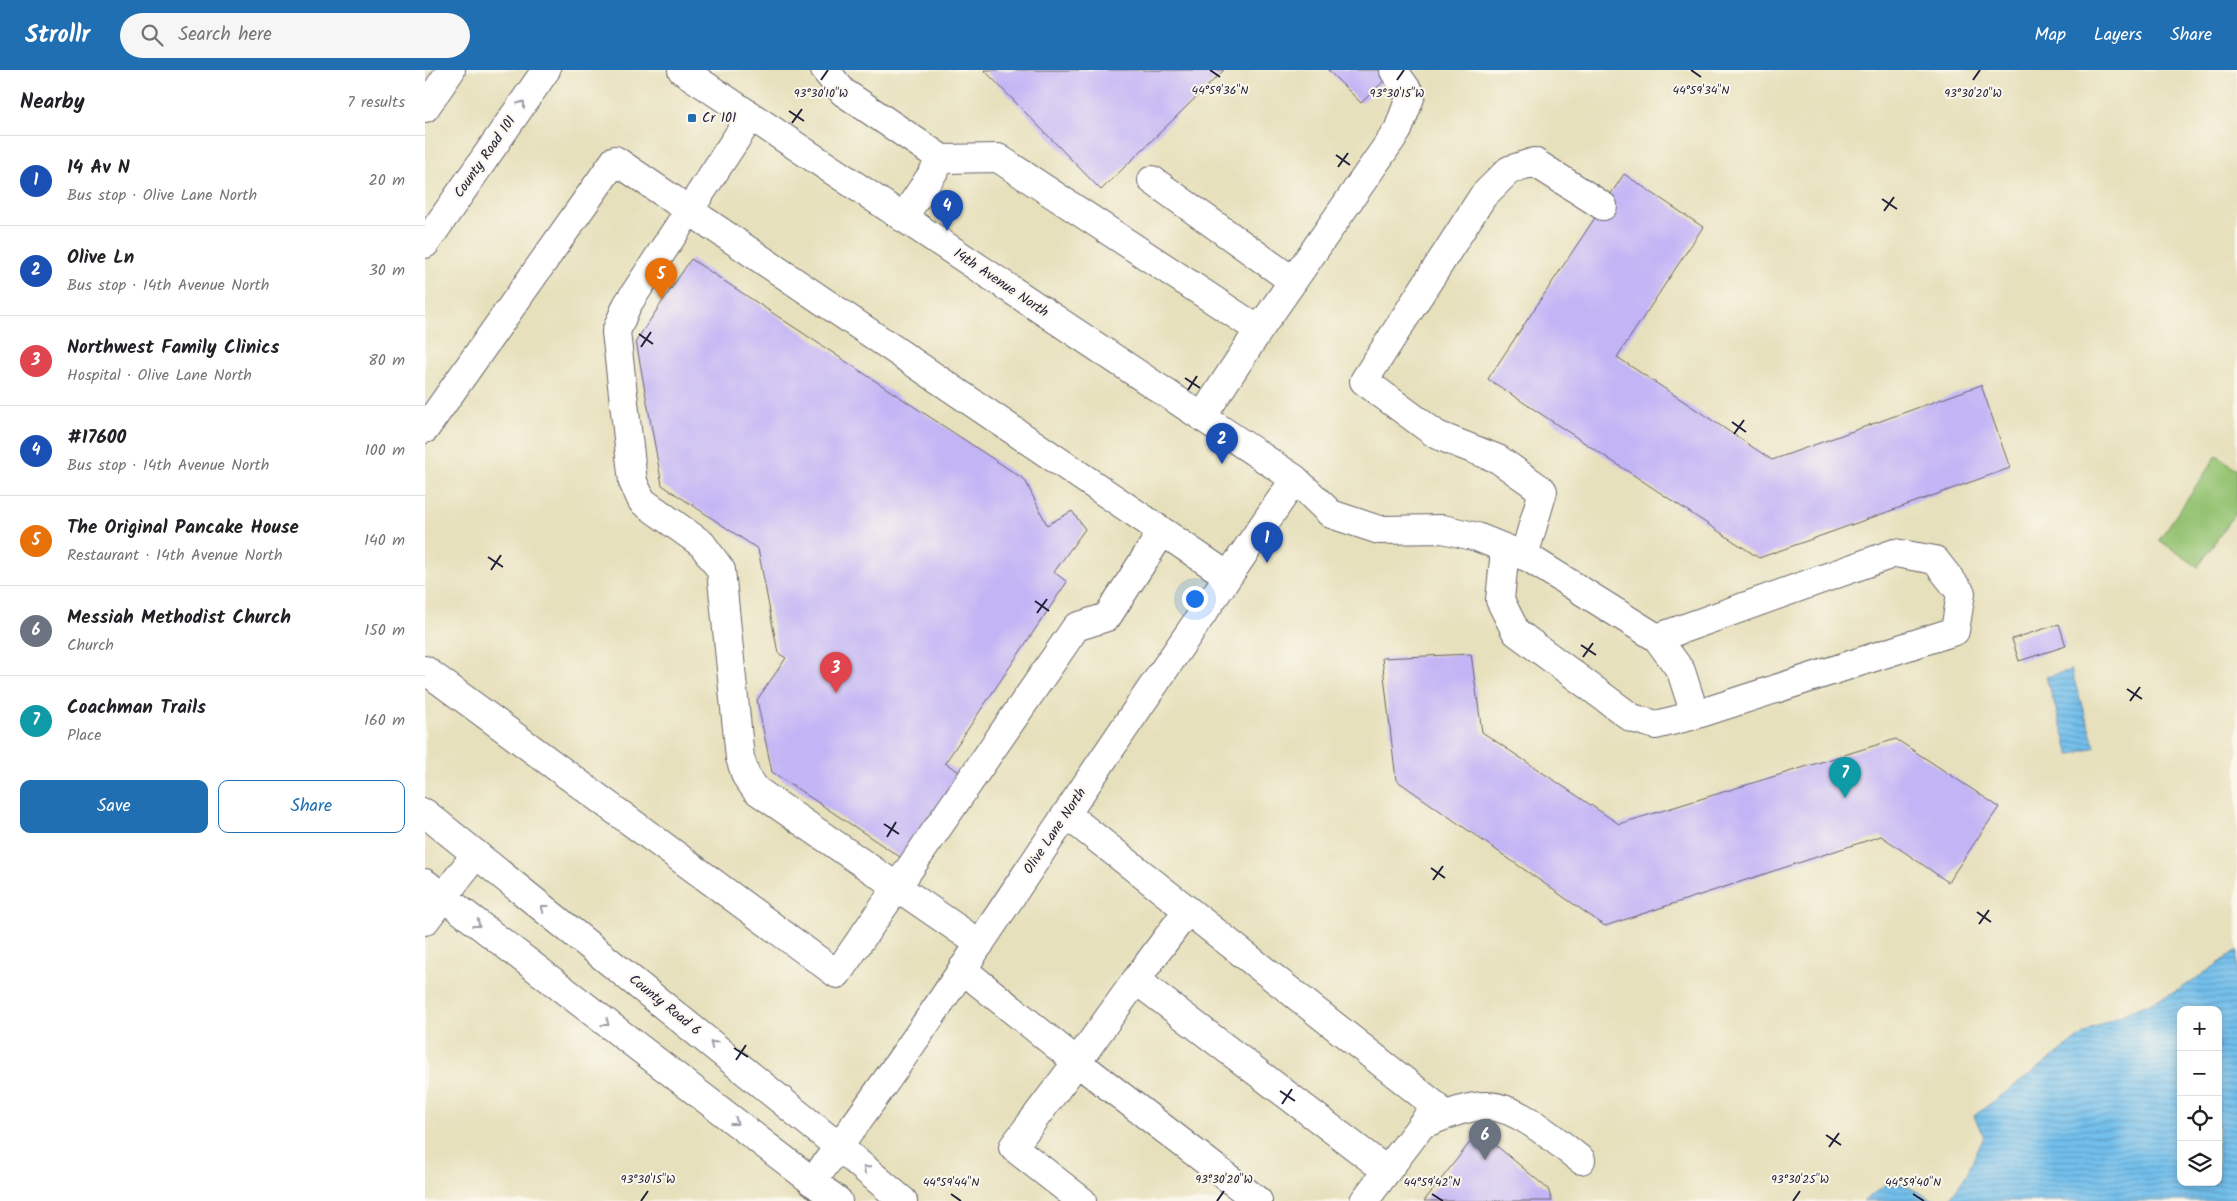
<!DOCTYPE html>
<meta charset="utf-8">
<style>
:root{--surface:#fff;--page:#f6f6f6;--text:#202124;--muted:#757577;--line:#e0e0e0;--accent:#1f6fb2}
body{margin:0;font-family:Kalam,sans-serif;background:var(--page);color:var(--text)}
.controls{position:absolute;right:15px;bottom:15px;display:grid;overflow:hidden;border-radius:10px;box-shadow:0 2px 8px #0003}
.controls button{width:45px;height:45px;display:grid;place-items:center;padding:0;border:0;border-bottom:1px solid var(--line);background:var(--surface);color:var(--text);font:25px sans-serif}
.you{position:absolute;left:769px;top:528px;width:18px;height:18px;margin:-12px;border:4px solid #fff;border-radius:50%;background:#1a73e8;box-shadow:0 0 0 8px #1a73e833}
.badge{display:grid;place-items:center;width:32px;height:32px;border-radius:50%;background:var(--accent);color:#fff;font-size:16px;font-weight:700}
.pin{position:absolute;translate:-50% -41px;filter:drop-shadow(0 1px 2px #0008)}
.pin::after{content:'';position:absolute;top:26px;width:18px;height:15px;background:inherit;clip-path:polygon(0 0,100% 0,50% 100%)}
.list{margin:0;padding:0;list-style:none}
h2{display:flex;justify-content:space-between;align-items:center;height:65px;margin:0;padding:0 20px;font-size:21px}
h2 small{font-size:16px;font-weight:400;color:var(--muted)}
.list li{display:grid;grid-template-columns:32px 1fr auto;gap:15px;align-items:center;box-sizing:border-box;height:90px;padding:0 20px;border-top:1px solid var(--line)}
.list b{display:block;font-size:19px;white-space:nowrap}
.list p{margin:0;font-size:16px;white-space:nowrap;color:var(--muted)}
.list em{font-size:16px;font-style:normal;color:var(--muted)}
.actions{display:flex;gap:10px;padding:15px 20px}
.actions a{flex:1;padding:11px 0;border:1px solid var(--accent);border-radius:10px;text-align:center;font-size:18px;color:var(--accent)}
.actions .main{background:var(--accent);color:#fff}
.icon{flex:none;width:28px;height:28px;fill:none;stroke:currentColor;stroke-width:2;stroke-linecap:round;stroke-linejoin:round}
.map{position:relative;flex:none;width:1812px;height:1131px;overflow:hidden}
header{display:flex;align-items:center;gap:30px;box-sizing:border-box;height:70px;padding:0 25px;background:var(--accent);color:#fff}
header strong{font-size:24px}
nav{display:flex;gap:28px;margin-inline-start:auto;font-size:18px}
.search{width:350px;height:45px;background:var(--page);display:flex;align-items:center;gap:12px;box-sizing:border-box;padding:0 18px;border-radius:28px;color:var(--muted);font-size:19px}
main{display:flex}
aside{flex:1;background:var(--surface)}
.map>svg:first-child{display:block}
.pitch{fill:#94c372;stroke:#5b7256}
.water{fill:url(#water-rules);stroke:#4a7094;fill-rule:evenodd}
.building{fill:#c3b4f5}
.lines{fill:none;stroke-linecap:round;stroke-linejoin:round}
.minor-casing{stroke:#676468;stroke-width:30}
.major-casing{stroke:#676468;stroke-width:30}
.minor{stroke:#fff;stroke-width:28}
.major{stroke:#fff;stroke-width:28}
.oneway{stroke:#9c9ca7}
.ticks{fill:none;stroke:#22223b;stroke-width:2}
.poi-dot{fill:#1f6fb2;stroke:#fbf7ec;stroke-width:2}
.labels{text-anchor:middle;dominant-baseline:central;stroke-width:4;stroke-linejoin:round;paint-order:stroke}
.poi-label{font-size:14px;fill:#22223b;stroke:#fbf7ec;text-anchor:start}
.street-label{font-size:14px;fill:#22223b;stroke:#fbf7ec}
.ticks-label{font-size:12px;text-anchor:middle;fill:#22223b;stroke:#fbf7ec;stroke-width:4;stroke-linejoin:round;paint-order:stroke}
</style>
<header>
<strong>Strollr</strong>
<div class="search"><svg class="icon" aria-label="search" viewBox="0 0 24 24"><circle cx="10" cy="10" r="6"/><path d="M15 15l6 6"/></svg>Search here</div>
<nav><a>Map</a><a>Layers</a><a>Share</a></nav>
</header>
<main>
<aside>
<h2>Nearby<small>7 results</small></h2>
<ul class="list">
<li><span class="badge" style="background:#1a4fb4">1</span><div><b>14 Av N</b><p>Bus stop · Olive Lane North</p></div><em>20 m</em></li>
<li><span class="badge" style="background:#1a4fb4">2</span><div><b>Olive Ln</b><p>Bus stop · 14th Avenue North</p></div><em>30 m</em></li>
<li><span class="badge" style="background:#e0444e">3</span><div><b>Northwest Family Clinics</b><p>Hospital · Olive Lane North</p></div><em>80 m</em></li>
<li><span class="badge" style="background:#1a4fb4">4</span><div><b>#17600</b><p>Bus stop · 14th Avenue North</p></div><em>100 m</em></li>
<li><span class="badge" style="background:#e8710a">5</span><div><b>The Original Pancake House</b><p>Restaurant · 14th Avenue North</p></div><em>140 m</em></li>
<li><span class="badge" style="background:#6b7280">6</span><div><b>Messiah Methodist Church</b><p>Church</p></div><em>150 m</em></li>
<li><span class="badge" style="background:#0f9aa8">7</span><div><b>Coachman Trails</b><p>Place</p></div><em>160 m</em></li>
</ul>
<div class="actions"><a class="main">Save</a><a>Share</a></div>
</aside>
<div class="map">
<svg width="1812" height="1131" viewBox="0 0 1812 1131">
<defs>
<pattern id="water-rules" width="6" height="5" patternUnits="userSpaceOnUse" patternTransform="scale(1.25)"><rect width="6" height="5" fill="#72bfec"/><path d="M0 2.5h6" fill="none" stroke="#5d9bc0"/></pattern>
</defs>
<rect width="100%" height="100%" fill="#fbf7ec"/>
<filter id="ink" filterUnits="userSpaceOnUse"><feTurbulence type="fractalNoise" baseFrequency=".02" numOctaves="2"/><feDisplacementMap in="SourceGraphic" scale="10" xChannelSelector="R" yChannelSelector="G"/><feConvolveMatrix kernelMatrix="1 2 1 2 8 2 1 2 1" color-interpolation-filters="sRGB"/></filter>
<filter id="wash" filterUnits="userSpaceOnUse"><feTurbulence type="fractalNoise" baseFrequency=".0096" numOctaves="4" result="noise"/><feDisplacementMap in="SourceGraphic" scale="20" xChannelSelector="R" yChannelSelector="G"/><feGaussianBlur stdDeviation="1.12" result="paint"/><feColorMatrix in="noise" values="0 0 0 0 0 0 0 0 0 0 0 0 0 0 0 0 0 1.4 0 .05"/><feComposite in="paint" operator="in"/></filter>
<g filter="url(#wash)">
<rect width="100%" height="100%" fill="#e7e0bc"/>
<!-- pitch -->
<path class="pitch" d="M1792,385L1812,399V440L1773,497L1734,470Z"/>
<!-- water -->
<path class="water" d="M1646,600L1670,677L1645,685L1621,607Z
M1812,881V1131H1523L1540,1107L1559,1067L1549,1046L1667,958L1754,920ZM1756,940H1793V1112H1756Z
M1468,1109L1511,1131H1438Z"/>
<g id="blocks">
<!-- building -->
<path class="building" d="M559,0H799L676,120Z
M903,0H970L936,33Z
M1199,104L1278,157L1192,287L1347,390L1556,315L1585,398L1334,488L1063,309Z
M266,189L600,410L622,455L647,441L660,459L629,502L642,512L520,693L536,703L478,789L347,702L332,630L361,588L353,583L333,479L237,415L211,271Z
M1634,554L1641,576L1594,591L1587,569Z
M1046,584L1057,662L1194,754L1471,669L1574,737L1523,812L1456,766L1180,856L971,710L957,588Z
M1054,1061L1123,1119L1127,1131H999Z"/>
</g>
</g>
<g filter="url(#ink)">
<use href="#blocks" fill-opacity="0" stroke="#676468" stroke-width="1"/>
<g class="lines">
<!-- minor casing -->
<g class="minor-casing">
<path id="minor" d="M257,0L870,409L906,444L954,460L1018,459L1052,467L1104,488L1232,568L1256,601L1270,645
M400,0L418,22L517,89
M326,46L202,235L191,262L208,412L217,431L277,474L296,500L315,688L321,706L331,720L555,874
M727,110L868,211
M478,148L517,89L573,88L834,260L777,347
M834,260L973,60L986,25L969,1
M0,359L190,90L803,506
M1080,479L1075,530L1091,562L1207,648L1231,655L1270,645L1530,561L1536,523L1510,490L1470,483L1232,568
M1099,486L1118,421L1073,389L1012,365L939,311L1058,126L1084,100L1109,92L1178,136
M0,600L412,904L651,557L682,547L737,462
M641,744L1011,1036L939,1131
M0,851L51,784
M537,899L652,992L588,1077L657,1131
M711,910L762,841
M997,1054C1018,1047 1042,1035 1064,1036C1095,1038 1131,1071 1156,1090
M387,1112C472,1001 548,883 626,767C706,647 788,528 870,409
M833,1131L652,992L711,910L962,1101"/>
</g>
<!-- major casing -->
<g class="major-casing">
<path id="major" d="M0,38L26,0
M0,174L121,0
M0,743L414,1077L478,1131
M0,813L413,1131"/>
</g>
<!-- minor -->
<use href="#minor" class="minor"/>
<!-- major -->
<use href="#major" class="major"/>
</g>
<!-- one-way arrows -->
<defs><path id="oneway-chevron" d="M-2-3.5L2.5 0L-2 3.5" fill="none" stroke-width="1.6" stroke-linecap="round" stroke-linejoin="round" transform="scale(1.25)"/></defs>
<g class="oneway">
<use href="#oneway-chevron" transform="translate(97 34) rotate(-55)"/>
<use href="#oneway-chevron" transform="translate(119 838) rotate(-142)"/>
<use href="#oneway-chevron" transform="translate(52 854) rotate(38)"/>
<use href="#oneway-chevron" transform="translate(181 953) rotate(38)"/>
<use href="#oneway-chevron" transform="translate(288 974) rotate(-141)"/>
<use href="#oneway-chevron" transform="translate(310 1052) rotate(38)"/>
<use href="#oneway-chevron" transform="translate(441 1099) rotate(-139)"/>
</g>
</g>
<!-- ticks -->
<path class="ticks" d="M785,0L795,7M1266,0L1276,7M396,10L403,0M972,10L979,0M1548,10L1555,0M364,41L379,51M367,53L377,39M911,85L925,95M913,97L923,83M1457,129L1472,139M1459,141L1469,127M214,264L228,274M216,277L226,262M760,308L775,318M763,320L772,306M1307,352L1321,362M1309,364L1319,350M63,487L78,497M66,500L76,485M610,531L624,541M612,543L622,529M1156,575L1171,585M1158,587L1168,573M1702,619L1717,629M1705,631L1715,617M459,754L474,764M462,767L471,752M1006,798L1020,808M1008,810L1018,796M1552,842L1566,852M1554,854L1564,840M309,978L323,987M311,990L321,975M855,1021L870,1031M857,1034L867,1019M1401,1065L1416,1075M1404,1077L1414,1063M526,1124L536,1131M1007,1124L1018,1131M1488,1124L1499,1131M216,1131L223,1121M792,1131L799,1121M1368,1131L1375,1121"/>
<!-- markers -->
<rect class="poi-dot" x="262" y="43" width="10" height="10" rx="2.5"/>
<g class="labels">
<!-- poi labels -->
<g class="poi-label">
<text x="277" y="48">Cr 101</text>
</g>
<!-- street labels -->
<g class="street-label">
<text transform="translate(60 87) rotate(-55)">County Road 101</text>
<text transform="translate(576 213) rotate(34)">14th Avenue North</text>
<text transform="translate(630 761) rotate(-56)">Olive Lane North</text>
<text transform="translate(240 935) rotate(39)">County Road 6</text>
</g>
</g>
<g class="ticks-label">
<text x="795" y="24">44°59'36"N</text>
<text x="1276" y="24">44°59'34"N</text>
<text x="396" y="27">93°30'10"W</text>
<text x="972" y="27">93°30'15"W</text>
<text x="1548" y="27">93°30'20"W</text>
<text x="223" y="1113">93°30'15"W</text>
<text x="799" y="1113">93°30'20"W</text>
<text x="1375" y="1113">93°30'25"W</text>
<text x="526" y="1116">44°59'44"N</text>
<text x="1007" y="1116">44°59'42"N</text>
<text x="1488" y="1116">44°59'40"N</text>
</g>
</svg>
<div class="controls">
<button>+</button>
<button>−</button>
<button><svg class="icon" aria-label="locate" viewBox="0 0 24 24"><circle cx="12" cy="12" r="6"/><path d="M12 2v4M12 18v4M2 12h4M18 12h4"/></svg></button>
<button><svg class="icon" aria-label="layers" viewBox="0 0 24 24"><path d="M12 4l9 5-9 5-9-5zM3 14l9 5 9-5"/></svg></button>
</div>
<div class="you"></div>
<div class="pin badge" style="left:842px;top:493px;background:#1a4fb4">1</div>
<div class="pin badge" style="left:797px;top:394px;background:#1a4fb4">2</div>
<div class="pin badge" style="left:411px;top:623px;background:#e0444e">3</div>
<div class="pin badge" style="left:522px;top:161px;background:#1a4fb4">4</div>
<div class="pin badge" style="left:236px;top:229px;background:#e8710a">5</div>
<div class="pin badge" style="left:1060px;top:1090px;background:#6b7280">6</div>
<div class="pin badge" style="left:1420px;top:728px;background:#0f9aa8">7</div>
</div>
</main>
